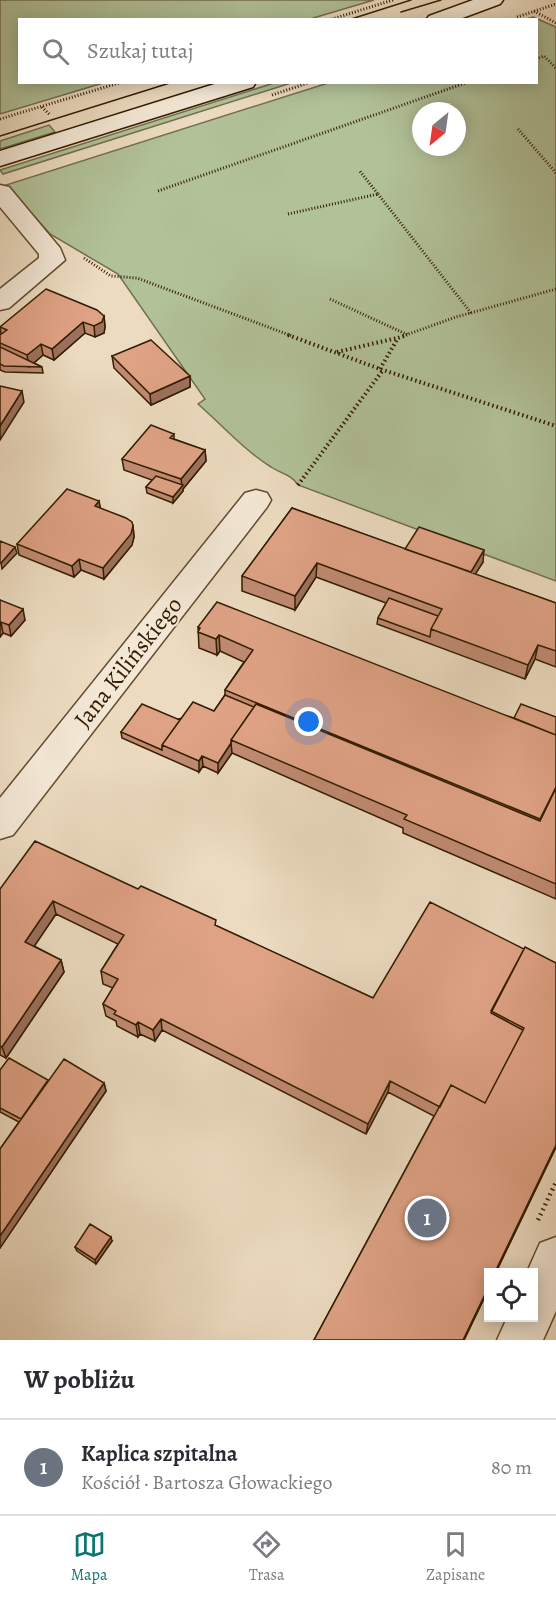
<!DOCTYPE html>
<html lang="pl">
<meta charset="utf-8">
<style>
:root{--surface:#fff;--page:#f7f7f7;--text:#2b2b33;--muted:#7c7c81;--line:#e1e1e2;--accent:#0f766e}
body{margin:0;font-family:Alegreya,serif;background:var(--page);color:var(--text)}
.controls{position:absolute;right:18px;bottom:18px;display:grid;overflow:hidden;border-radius:0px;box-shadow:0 3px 15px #0003}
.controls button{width:54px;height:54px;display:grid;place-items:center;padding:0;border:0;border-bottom:2px solid var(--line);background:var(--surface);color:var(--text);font:30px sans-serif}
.compass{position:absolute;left:412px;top:102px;width:54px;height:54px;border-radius:50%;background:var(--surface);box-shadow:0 3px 15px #0003;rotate:209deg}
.you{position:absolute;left:309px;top:722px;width:21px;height:21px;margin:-15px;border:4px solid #fff;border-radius:50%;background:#1a73e8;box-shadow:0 0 0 9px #1a73e833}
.badge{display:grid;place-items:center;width:39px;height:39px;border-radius:50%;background:var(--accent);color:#fff;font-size:20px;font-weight:700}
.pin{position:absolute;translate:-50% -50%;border:3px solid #fff;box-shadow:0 2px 6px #0006}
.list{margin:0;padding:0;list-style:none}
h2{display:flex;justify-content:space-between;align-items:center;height:78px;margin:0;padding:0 24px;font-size:26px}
h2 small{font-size:20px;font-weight:400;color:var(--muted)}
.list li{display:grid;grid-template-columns:39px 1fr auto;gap:18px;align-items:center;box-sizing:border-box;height:96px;padding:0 24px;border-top:2px solid var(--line)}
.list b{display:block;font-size:22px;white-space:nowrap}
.list p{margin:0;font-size:20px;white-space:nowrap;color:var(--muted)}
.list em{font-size:20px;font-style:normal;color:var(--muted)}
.icon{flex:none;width:33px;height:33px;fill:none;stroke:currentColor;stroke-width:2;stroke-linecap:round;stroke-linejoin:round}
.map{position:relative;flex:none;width:556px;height:1340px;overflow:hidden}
.search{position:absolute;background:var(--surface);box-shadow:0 3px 15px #0003;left:18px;right:18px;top:18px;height:66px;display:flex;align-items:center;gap:15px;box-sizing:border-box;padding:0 21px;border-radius:0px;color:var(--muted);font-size:22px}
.sheet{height:174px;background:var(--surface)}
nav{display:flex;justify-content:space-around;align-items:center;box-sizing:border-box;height:84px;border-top:2px solid var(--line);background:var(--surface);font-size:16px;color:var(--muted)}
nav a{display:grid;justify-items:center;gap:3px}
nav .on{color:var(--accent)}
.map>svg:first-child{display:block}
.green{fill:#b1c198;stroke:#726f4c;stroke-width:1.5;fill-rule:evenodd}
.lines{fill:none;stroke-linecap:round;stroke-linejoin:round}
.street-casing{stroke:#624c30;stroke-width:3}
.secondary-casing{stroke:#341d00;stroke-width:3}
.path-far2{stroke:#341d00;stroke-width:3;stroke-dasharray:1 2;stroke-linecap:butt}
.path-far1{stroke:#341d00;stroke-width:4;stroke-dasharray:1.5 3;stroke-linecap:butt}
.path{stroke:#341d00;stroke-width:4.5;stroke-dasharray:1.5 4;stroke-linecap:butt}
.street{fill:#f3e8d6;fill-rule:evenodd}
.secondary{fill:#f3e8d6;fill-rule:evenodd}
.tram{stroke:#341d00;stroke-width:1.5}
.wall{fill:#c08b72;stroke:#341d00;stroke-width:1.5}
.shaded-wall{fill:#9c715d;stroke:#341d00;stroke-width:1.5}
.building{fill:#dfa285;stroke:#341d00;stroke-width:1.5}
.labels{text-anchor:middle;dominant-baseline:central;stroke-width:4.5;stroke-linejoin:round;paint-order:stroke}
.street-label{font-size:24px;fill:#341d00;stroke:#f3e8d6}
</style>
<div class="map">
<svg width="556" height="1340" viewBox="0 0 556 1340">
<rect width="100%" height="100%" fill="#ecdbc0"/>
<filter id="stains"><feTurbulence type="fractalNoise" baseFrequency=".00333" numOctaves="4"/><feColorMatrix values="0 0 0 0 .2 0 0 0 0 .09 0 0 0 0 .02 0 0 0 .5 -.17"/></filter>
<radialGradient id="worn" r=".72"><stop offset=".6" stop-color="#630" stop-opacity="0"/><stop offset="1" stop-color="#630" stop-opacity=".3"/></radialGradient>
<!-- green -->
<path class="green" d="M0,0H374L310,19L20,20V82L103,83L0,114Z
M533,17L556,27V581L298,485C292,475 280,473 271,467C244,450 222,425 198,404L205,399L118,274L50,234L6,185L328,83L536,82V20L526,19ZM421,111H457V147H421Z
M274,83H291L3,174L0,170Z
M49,125L55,132L0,149V141Z"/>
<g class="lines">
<!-- street casing -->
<g class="street-casing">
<path id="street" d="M0,185L9,187L60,248L65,260L9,308L0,310V289L39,258V254L0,207Z
M256,490L267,493L271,500L267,507L13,835L0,839V798L245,493Z
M556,1237V1311L543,1340H497L507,1318H534V1272H527L540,1243Z"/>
</g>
<!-- secondary casing -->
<g class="secondary-casing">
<path id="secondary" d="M473,0H503L500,4L457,20H426L429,16Z
M221,82H256L253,87L0,166V151Z"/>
</g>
<!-- path-far2 -->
<path class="path-far2" d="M534,11L556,23
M517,17L556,4
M329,20L393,0
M536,59L544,56L556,68
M272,95L311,82
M42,107L50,115
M0,119L122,82
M518,129L556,173
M158,191L468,82
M378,194L471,313
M288,214L378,194L359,170
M84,258L111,276L137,278L292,336
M330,299L408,335
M403,336L456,317L556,289"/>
<!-- path-far1 -->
<path class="path-far1" d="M288,335L380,369L556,426
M337,352L397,338
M380,369L398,338L407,335
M298,485L383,370"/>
<!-- path -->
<path class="path" d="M538,1220L556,1182"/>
<!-- street -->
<use href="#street" class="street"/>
<!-- secondary -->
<use href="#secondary" class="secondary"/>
<!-- tram -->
<path class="tram" d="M401,12L441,0
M348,20L411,0
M0,136L173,82"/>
</g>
<!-- wall -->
<path class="wall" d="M104,316L105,327L104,333L95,337L85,333L54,360L43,355L34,363L42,367L43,373L5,372L0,370V335L1,334L0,327Z
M112,356L190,376V387L151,405L114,368Z
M174,434V439L205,450L206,461L183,489V491L173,503L147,493L146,487L152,480L124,470L122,459Z
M99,501L100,508L133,526L134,537L132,545L104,579L81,570L74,577L19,555L17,544Z
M292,508L405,549L483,562L475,574L556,603V667L535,659L525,679L377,624L378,618L386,603L316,577L295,610L242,591V576Z
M0,600L25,620L11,636L3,633L0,637Z
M198,627L514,718L556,717V899L403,833V828L232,753L218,773L203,766L199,772L122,738L121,732L214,711L225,695V690L244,662L220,651L217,655L199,648Z
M0,889L216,926L373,998L524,949L556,963V1147L496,1272H489V1288L464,1340H314L434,1116L388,1092L366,1134L162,1030L155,1041L140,1034L138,1037L117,1026L116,1021L106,1016L103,1004L113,988L103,984L101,971L118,944L56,914L34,946L61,960L64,972L6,1058L0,1055Z
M0,1070L48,1080L104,1083L106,1091L0,1248V1149L19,1122L0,1112Z
M112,1241L96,1264L77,1251L75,1247Z"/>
<!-- shaded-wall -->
<path class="shaded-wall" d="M104,316L105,327L104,333L95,337L94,326Z
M83,322L85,333L54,360L52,349Z
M41,344L43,355L29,367L27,355Z
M190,376V387L151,405L150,394Z
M22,391L24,402L0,440V426Z
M205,450L206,461L183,489V491L173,503V497L182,486L181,479Z
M99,501L101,512L95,506Z
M133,526L134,537L132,545L104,579L103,568Z
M15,547L17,553L2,569L1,563Z
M484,550L483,562L468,586L469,575Z
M79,559L81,570L74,577L72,566Z
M317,563L316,577L295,610V596Z
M23,609L25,620L11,636L9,625Z
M1,622L3,633L0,637V623Z
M219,635L220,651L217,655L216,639Z
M538,645L535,659L525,679L528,665Z
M231,743L232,753L218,773V763Z
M202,756L203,766L199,772V761Z
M53,901L56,914L29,954L25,942Z
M61,960L64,972L6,1058L2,1047Z
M161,1019L162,1030L155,1041L153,1030Z
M138,1022L140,1034L138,1037L136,1025Z
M390,1081L388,1092L366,1134L368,1124Z
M104,1083L106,1091L0,1248V1236Z
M556,1145V1147L496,1272H495Z
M111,1237L112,1241L96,1264L95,1260Z
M489,1286V1288L464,1340H463Z"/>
<!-- building -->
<path class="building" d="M46,289L97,310L104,316L102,322L94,326L83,322L52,349L41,344L27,355L0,343V335L7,330L0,327Z
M151,340L190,376L150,394L112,356Z
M0,347L42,367L4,366L0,364Z
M0,386L22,391L0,426Z
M151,425L174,434L170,438L205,450L181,479L122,459Z
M156,476L183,485L173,497L146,487Z
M67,489L99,501L95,506L126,518L132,522L133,526L131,534L103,568L79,559L72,566L17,544Z
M292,508L556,603V651L538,645L528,665L431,629L442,609L317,563L295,596L242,576Z
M419,527L484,550L471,572L405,549Z
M0,541L15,547L1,563H0Z
M389,598L438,616L431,629L430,637L378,618Z
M0,600L23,609L9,625L1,622L0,623Z
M217,602L556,735V787L540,819L225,690L253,650L219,635L216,639L198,632L200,628L198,627Z
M225,695L254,707L231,740V743L218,763L202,756L199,761L162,745L193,702L214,711Z
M142,704L180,720L162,745V750L121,732Z
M256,704L540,821L556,788V884L404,819L407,815L231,740Z
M521,704L556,717V735L514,718Z
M35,841L138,889L141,886L216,920L215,925L373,998L430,902L524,949L491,1013L523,1030L485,1103L451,1085L440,1107L390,1081L368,1124L161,1019L153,1030L138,1022L136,1025L114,1014L116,1011L103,1004L118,979L101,971L124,935L53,901L25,942L61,960L2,1047L0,1046V889Z
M525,947L556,963V1145L495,1272H489V1286L463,1340H314L451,1085L485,1103L524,1028L491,1011Z
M9,1058L48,1080L21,1119L0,1108V1070Z
M64,1059L104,1083L0,1236V1149Z
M90,1224L111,1237L95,1260L75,1247Z"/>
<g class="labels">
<!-- street labels -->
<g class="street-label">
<text transform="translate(128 662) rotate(-52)">Jana Kilińskiego</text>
</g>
</g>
<rect width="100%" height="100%" filter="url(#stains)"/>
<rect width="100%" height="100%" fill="url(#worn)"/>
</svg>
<div class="controls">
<button><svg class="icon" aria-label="locate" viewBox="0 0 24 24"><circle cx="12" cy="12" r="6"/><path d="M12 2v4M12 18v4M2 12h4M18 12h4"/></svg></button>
</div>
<svg class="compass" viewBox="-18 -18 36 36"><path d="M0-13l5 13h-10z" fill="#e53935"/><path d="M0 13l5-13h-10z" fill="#7c7c81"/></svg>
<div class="you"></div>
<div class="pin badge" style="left:427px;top:1218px;background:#6b7280">1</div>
<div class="search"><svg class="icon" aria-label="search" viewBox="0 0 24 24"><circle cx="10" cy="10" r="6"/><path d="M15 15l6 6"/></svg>Szukaj tutaj</div>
</div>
<section class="sheet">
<h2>W pobliżu<small></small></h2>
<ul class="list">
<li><span class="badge" style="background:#6b7280">1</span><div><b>Kaplica szpitalna</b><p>Kościół · Bartosza Głowackiego</p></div><em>80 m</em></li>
</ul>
</section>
<nav>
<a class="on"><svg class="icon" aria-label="map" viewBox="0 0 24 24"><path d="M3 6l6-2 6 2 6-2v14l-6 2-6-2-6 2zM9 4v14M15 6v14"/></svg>Mapa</a>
<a><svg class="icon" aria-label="directions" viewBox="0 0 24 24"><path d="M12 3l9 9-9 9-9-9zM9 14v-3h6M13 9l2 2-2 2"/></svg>Trasa</a>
<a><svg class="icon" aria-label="saved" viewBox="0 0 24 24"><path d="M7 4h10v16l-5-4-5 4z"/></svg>Zapisane</a>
</nav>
